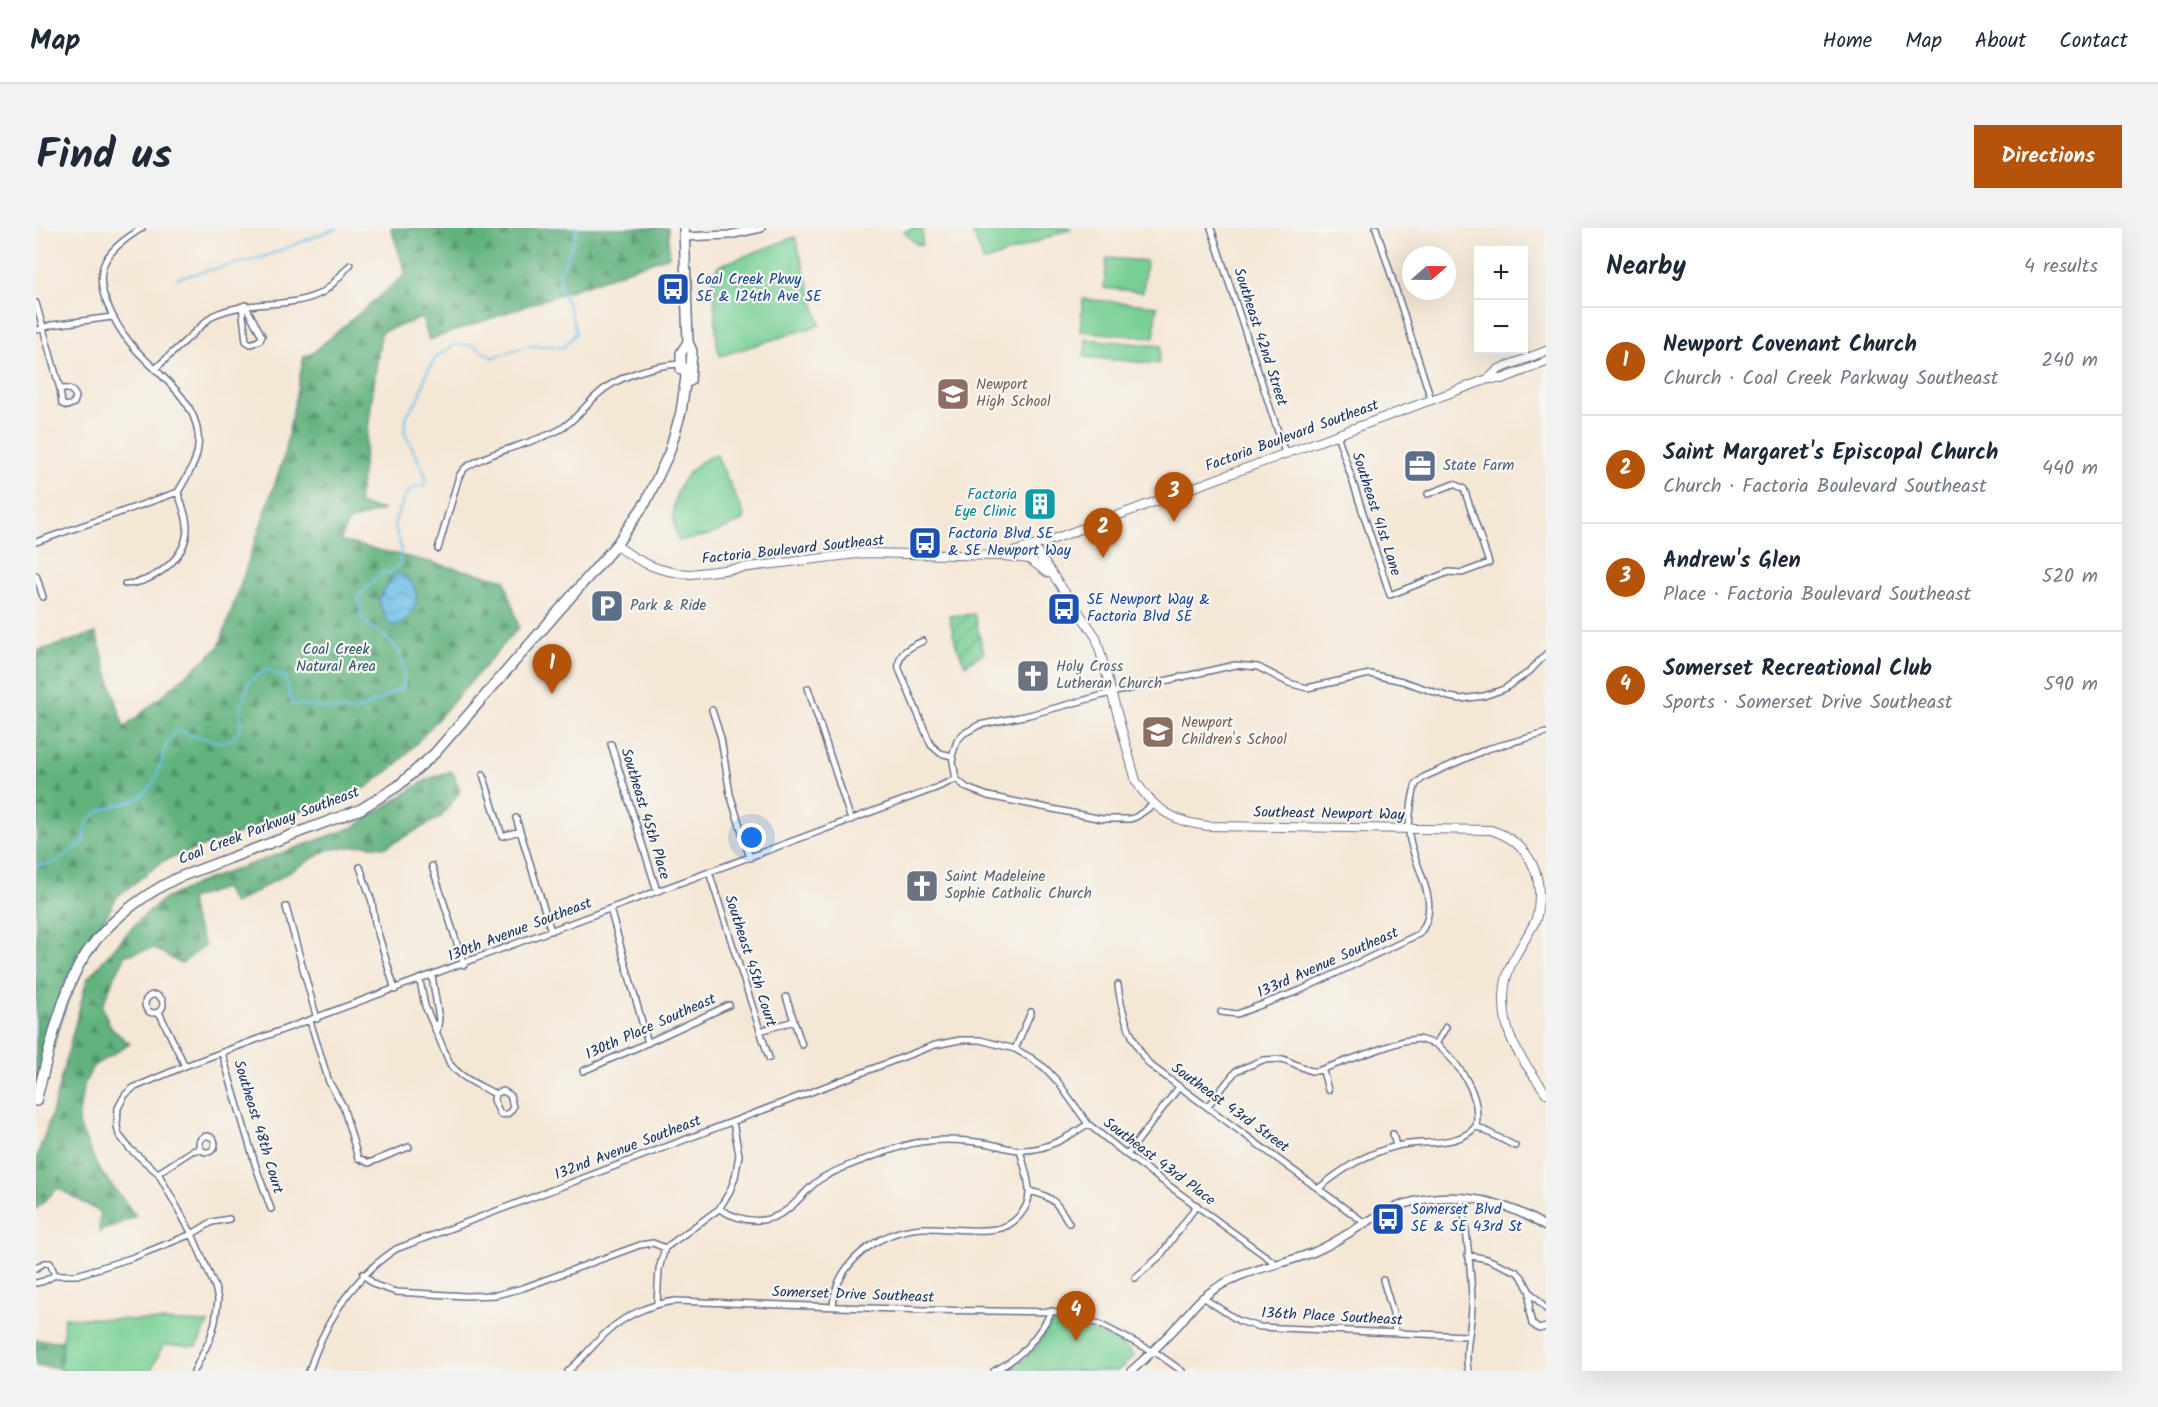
<!DOCTYPE html>
<meta charset="utf-8">
<style>
:root{--surface:#fff;--page:#f2f2f3;--text:#1f2937;--muted:#747a83;--line:#e0e1e3;--accent:#b45309}
body{margin:0;font-family:Kalam,sans-serif;background:var(--page);color:var(--text)}
.controls{position:absolute;right:18px;top:18px;display:grid;overflow:hidden;border-radius:0px;box-shadow:0 6px 24px #0002}
.controls button{width:54px;height:54px;display:grid;place-items:center;padding:0;border:0;border-bottom:2px solid var(--line);background:var(--surface);color:var(--text);font:30px sans-serif}
.compass{position:absolute;left:1366px;top:18px;width:54px;height:54px;border-radius:50%;background:var(--surface);box-shadow:0 6px 24px #0002;rotate:70deg}
.you{position:absolute;left:716px;top:610px;width:21px;height:21px;margin:-15px;border:4px solid #fff;border-radius:50%;background:#1a73e8;box-shadow:0 0 0 9px #1a73e833}
.badge{display:grid;place-items:center;width:39px;height:39px;border-radius:50%;background:var(--accent);color:#fff;font-size:20px;font-weight:700}
.pin{position:absolute;translate:-50% -50px;filter:drop-shadow(0 2px 3px #0008)}
.pin::after{content:'';position:absolute;top:32px;width:21px;height:18px;background:inherit;clip-path:polygon(0 0,100% 0,50% 100%)}
.list{margin:0;padding:0;list-style:none}
h2{display:flex;justify-content:space-between;align-items:center;height:78px;margin:0;padding:0 24px;font-size:26px}
h2 small{font-size:20px;font-weight:400;color:var(--muted)}
.list li{display:grid;grid-template-columns:39px 1fr auto;gap:18px;align-items:center;box-sizing:border-box;height:108px;padding:0 24px;border-top:2px solid var(--line)}
.list b{display:block;font-size:22px;white-space:nowrap}
.list p{margin:0;font-size:20px;white-space:nowrap;color:var(--muted)}
.list em{font-size:20px;font-style:normal;color:var(--muted)}
.map{position:relative;flex:none;width:1510px;height:1143px;overflow:hidden;border-radius:0px}
header{display:flex;align-items:center;gap:36px;box-sizing:border-box;height:84px;padding:0 30px;background:var(--surface);border-bottom:2px solid var(--line)}
header strong{font-size:28px}
nav{display:flex;gap:33px;margin-inline-start:auto;font-size:21px}
.intro{display:flex;align-items:center;justify-content:space-between;box-sizing:border-box;height:144px;padding:0 36px}
h1{margin:0;font-size:42px}
.button{padding:15px 27px;border-radius:0px;background:var(--accent);color:#fff;font-size:21px;font-weight:700}
main{display:flex;gap:36px;padding:0 36px}
aside{flex:1;background:var(--surface);border-radius:0px;box-shadow:0 6px 24px #0002}
.map>svg:first-child{display:block}
.forest{fill:url(#forest-firs);stroke:#3e706e;stroke-width:1.5}
.park{fill:#79d095;stroke:#4a807a;stroke-width:1.5}
.garden{fill:url(#garden-furrows);stroke:#4a807a;stroke-width:1.5}
.water{fill:url(#water-waves);stroke:#4677a4;stroke-width:1.5}
.lines{fill:none;stroke-linecap:round;stroke-linejoin:round}
.stream{stroke:#70bfea;stroke-width:2}
.minor-casing{stroke:#676f88;stroke-width:8}
.tertiary-casing{stroke:#676f88;stroke-width:10}
.secondary-casing{stroke:#676f88;stroke-width:10}
.primary-casing{stroke:#676f88;stroke-width:12}
.minor{stroke:#fff;stroke-width:5}
.tertiary{stroke:#fff;stroke-width:7}
.secondary{stroke:#fff;stroke-width:8}
.primary{stroke:#fff;stroke-width:9}
.labels{text-anchor:middle;dominant-baseline:central;stroke-width:4.5;stroke-linejoin:round;paint-order:stroke}
.transit-label{font-size:15px;fill:#164399;stroke:#f6f6f2;text-anchor:start}
.street-label{font-size:15px;fill:#1b2f5e;stroke:#f6f6f2}
.education-label{font-size:15px;fill:#785e54;stroke:#f6f6f2;text-anchor:start}
.service-label{font-size:15px;fill:#4e5e75;stroke:#f6f6f2;text-anchor:start}
.culture-label{font-size:15px;fill:#0d838f;stroke:#f6f6f2;text-anchor:end}
.park-label{font-size:15px;fill:#32576c;stroke:#f6f6f2}
.worship-label{font-size:15px;fill:#5b616d;stroke:#f6f6f2;text-anchor:start}
</style>
<header>
<strong>Map</strong>
<nav><a>Home</a><a>Map</a><a>About</a><a>Contact</a></nav>
</header>
<div class="intro"><h1>Find us</h1><a class="button">Directions</a></div>
<main>
<div class="map">
<svg width="1510" height="1143" viewBox="0 0 1510 1143">
<defs>
<pattern id="forest-firs" width="22" height="20" patternUnits="userSpaceOnUse" patternTransform="scale(1.5)"><rect width="22" height="20" fill="#62b27e"/><path d="M5 1l3.5 6h-7zM16 11l3.5 6h-7z" fill="#50916a"/></pattern>
<pattern id="garden-furrows" width="10" height="10" patternUnits="userSpaceOnUse" patternTransform="scale(1.5)"><rect width="10" height="10" fill="#79d095"/><path d="M-1 1l2-2M0 10L10 0M9 11l2-2" fill="none" stroke="#62a97d"/></pattern>
<pattern id="water-waves" width="16" height="10" patternUnits="userSpaceOnUse" patternTransform="scale(1.5)"><rect width="16" height="10" fill="#70bfea"/><path d="M0 5q4-4 8 0t8 0" fill="none" stroke="#5b9cc1"/></pattern>
</defs>
<rect width="100%" height="100%" fill="#f6f6f2"/>
<filter id="ink" filterUnits="userSpaceOnUse"><feTurbulence type="fractalNoise" baseFrequency=".0167" numOctaves="2"/><feDisplacementMap in="SourceGraphic" scale="12" xChannelSelector="R" yChannelSelector="G"/><feConvolveMatrix kernelMatrix="1 2 1 2 8 2 1 2 1" color-interpolation-filters="sRGB"/></filter>
<filter id="wash" filterUnits="userSpaceOnUse"><feTurbulence type="fractalNoise" baseFrequency=".008" numOctaves="4" result="noise"/><feDisplacementMap in="SourceGraphic" scale="24" xChannelSelector="R" yChannelSelector="G"/><feGaussianBlur stdDeviation="1.35" result="paint"/><feColorMatrix in="noise" values="0 0 0 0 0 0 0 0 0 0 0 0 0 0 0 0 0 1.4 0 .05"/><feComposite in="paint" operator="in"/></filter>
<g filter="url(#wash)">
<rect width="100%" height="100%" fill="#f5e7d6"/>
<!-- forest -->
<path class="forest" d="M355,0H632L633,28L393,112L386,90L345,104L322,276L347,282L312,294L304,313L469,352L483,399L376,520L360,537L331,559L127,633L81,669L43,738L0,870L1,423L60,405L88,500L183,419L247,232L268,128L275,126L370,46Z
M414,543L418,546L424,563L405,589L350,619L328,617L291,622L198,676L188,660L154,671L157,690L169,718L145,736L118,720L90,727L77,752L66,778L75,800L94,816L57,838L47,859L42,895L62,940L100,988L63,1004L64,984L22,960L0,981V932L16,885L51,751L103,692L125,673L162,655L318,599L390,552Z
M0,1112L26,1113L25,1140L0,1138Z"/>
<!-- park -->
<path class="park" d="M877,0H887L886,17L880,16L868,4Z
M935,0H1036L948,34Z
M759,9L784,97L684,128L681,117L677,48L682,38Z
M1071,30L1110,33L1107,64L1068,60Z
M1047,71L1121,78L1118,110L1044,103Z
M1050,111L1125,118L1123,136L1048,129Z
M680,226L708,287L706,293L673,307L643,313C628,277 644,241 680,226Z
M28,1089L172,1095L161,1118L127,1117L115,1143H23L25,1140Z
M1017,1093C1038,1099 1087,1109 1098,1129L1081,1143H976L998,1122Z"/>
<!-- garden -->
<path class="garden" d="M938,386L948,425L929,437L920,416L913,388Z"/>
<!-- water -->
<path class="water" d="M363,345C367,348 372,350 375,354C388,369 375,394 358,398C349,392 346,384 343,372C346,365 356,348 363,345Z"/>
<g class="lines">
<!-- stream -->
<path class="stream" d="M141,50L224,30L301,0
M0,637L17,636L48,614C49,577 73,582 99,572C105,570 112,562 116,557C128,540 124,516 141,503L181,514L196,512L204,501L205,480L213,454L230,441L249,450L256,476L319,484L368,459C369,418 358,415 327,393L322,369L344,346L355,344L364,335L365,320L358,296L370,266L379,259L389,257L390,248L368,203L371,187L384,168L391,144L401,128L419,117H437L457,130C486,118 496,115 527,120L540,105L534,82L524,59V45L535,21L541,0"/>
</g>
</g>
<g filter="url(#ink)">
<g class="lines">
<!-- minor casing -->
<g class="minor-casing">
<path id="minor" d="M106,0C77,19 55,35 70,73C76,88 84,103 95,116C117,144 158,167 162,206C165,229 153,245 142,264
M1175,0L1249,225
M1340,0L1395,171
M0,75L24,161C32,160 37,161 40,169L38,175L31,178L26,176L24,161
M206,78L210,113L215,116L224,112L226,108L209,77
M0,102L16,97L76,89
M119,141L176,88C213,70 255,82 287,64C298,57 305,46 314,37
M1301,206L1354,367L1413,344L1426,345L1453,335L1428,261L1418,256L1392,266
M0,314L142,264
M402,321L423,248L429,240C457,222 493,217 523,202C539,193 547,180 560,168C580,148 618,137 645,136
M0,347L7,369
M89,356C117,355 150,331 151,301C152,289 145,276 142,264
M887,413C874,419 861,424 863,441L895,517L904,525L916,528
M772,460L815,592
M676,482L685,510L694,566L714,630
M575,516L621,663
M447,546L466,608L484,603
M1117,577L1100,589L1094,591H1066L952,568L931,560L920,551L916,528L921,513L927,506L943,497L993,487L1075,465L1199,437L1222,439L1253,455L1271,460L1334,446L1366,453L1413,469L1425,471L1448,468L1468,461L1493,444L1510,426
M480,590L515,703
M396,638L428,737
M324,639L336,674L339,695L359,762
M673,644L733,830
M250,679L281,791
M574,681L612,815
M396,748L403,791L401,803
M384,753L389,778L414,836C426,851 443,857 459,866L458,872L464,886C471,888 474,885 477,879L474,867L467,863L459,866
M1082,757C1085,784 1096,816 1114,837L1329,995
M109 776a9 9 0 1 1 18 0a9 9 0 1 1-18 0Z
M750,769L766,817
M123,784L149,838
M1185,784L1201,786L1265,762L1383,706C1407,678 1380,642 1374,612C1371,600 1376,567 1380,556L1388,549L1451,521L1510,505
M274,793L293,854L307,878L322,930L333,935L373,919
M1410,799L1400,816C1423,835 1446,867 1440,898L1479,918
M724,803L758,793
M979,821L995,784
M186,825L220,939L235,981
M547,843L600,820L693,777
M1287,843L1292,862
M1171,879L1200,843L1227,832L1247,831L1275,843H1281L1367,813L1382,811L1400,816
M1357,906L1360,918
M163 916a8 8 0 1 1 16 0a8 8 0 1 1-16 0Z
M1091,927L1143,859
M122,945L156,923L165,921
M1283,960C1308,940 1329,926 1361,918C1386,912 1423,920 1440,898
M993,963C1017,968 1021,975 1033,995
M1426,969C1430,1005 1436,1041 1436,1077C1436,1100 1428,1121 1432,1143
M683,981C711,997 737,998 761,973C770,965 776,955 788,949C811,936 839,928 864,919C893,909 924,911 954,916C964,918 975,922 985,922C1010,923 1032,909 1052,896
M1432,1027L1451,1031L1481,1044L1486,1049L1494,1064L1510,1081
M0,1040L8,1035H14L19,1047
M327,1046L339,1057L360,1064L430,1068L460,1067L487,1060L604,1017L617,1015L629,1020
M1099,1050L1124,1028L1161,977
M1347,1052L1357,1085L1359,1105
M0,1055L8,1053L19,1047H41L98,1029L156,1006L176,994L193,991
M1494,1064L1493,1083L1496,1096L1503,1101L1510,1099
M1166,1069L1203,1093L1224,1099L1432,1108
M621,1076L623,1041L629,1020L683,981L694,963L699,949L703,927L697,894
M797,1078C800,1034 843,1003 886,1000C910,999 936,1005 960,1001C977,999 994,981 993,963C993,950 987,935 984,922
M158,1143L174,1111L179,1094L182,1072L179,1059L156,1006L122,945L94,921L83,907L81,898L82,880L89,867L97,860L149,838L900,560L920,551
M273,1143C289,1094 316,1050 360,1021L899,817L924,812H944L979,821L995,830L1009,840L1022,854L1052,896L1091,927L1239,1035
M532,1143C547,1131 558,1115 572,1103C590,1087 615,1076 639,1073L888,1082L1026,1084L1063,1096L1122,1126L1146,1143
M958,1143C986,1129 1001,1110 1016,1083"/>
</g>
<!-- tertiary casing -->
<g class="tertiary-casing">
<path id="tertiary" d="M648,9L693,7L725,0
M1095,1143C1113,1128 1128,1112 1144,1095C1152,1086 1159,1075 1169,1068C1205,1040 1238,1040 1278,1024C1302,1014 1322,998 1345,986C1398,958 1462,967 1510,999"/>
</g>
<!-- secondary casing -->
<g class="secondary-casing">
<path id="secondary" d="M1452,151L1463,141L1510,123
M580,317C604,335 625,345 655,346L829,325L963,328L1004,316L1452,151H1466L1510,134
M997,318L1060,409L1100,553C1116,581 1140,595 1172,598L1455,602C1495,615 1510,650 1500,691C1490,714 1473,731 1469,757C1463,806 1484,828 1510,865
M969,328L993,331L1012,345"/>
</g>
<!-- primary casing -->
<g class="primary-casing">
<path id="primary" d="M648,0L652,114L656,123L654,153
M645,142V125L652,114
M0,873C12,829 22,777 43,737C64,699 103,669 141,650L325,581L362,558L399,525L580,317L610,274L633,225L645,184L650,149L649,143L645,136"/>
</g>
<!-- minor -->
<use href="#minor" class="minor"/>
<!-- tertiary -->
<use href="#tertiary" class="tertiary"/>
<!-- secondary -->
<use href="#secondary" class="secondary"/>
<!-- primary -->
<use href="#primary" class="primary"/>
</g>
</g>
<!-- icons -->
<defs>
<g id="bus-square" transform="scale(1.725)"><rect x="-9" y="-9" width="18" height="18" rx="4" fill="#1a4fb4" stroke="#f6f6f2"/><path d="M-5-6H5V4H4V6H2V4H-2V6H-4V4H-5ZM-3.5-4V0h7V-4ZM-3.5 1.2v1.5H-2V1.2ZM2 1.2v1.5H3.5V1.2Z" fill="#fff"/></g>
<g id="school-square" transform="scale(1.725)"><rect x="-9" y="-9" width="18" height="18" rx="4" fill="#8d6e63" stroke="#f6f6f2"/><path d="M0-5L7-2L0 1L-7-2ZM-4 1L0 2.5L4 1V4Q0 6-4 4Z" fill="#fff"/></g>
<g id="office-square" transform="scale(1.725)"><rect x="-9" y="-9" width="18" height="18" rx="4" fill="#5c6f8a" stroke="#f6f6f2"/><path d="M-6-3h4V-5.5h4V-3h4V5H-6ZM-1-4.5V-3h2v-1.5ZM-6 0V1H6V0Z" fill="#fff"/></g>
<g id="building-square" transform="scale(1.725)"><rect x="-9" y="-9" width="18" height="18" rx="4" fill="#0f9aa8" stroke="#f6f6f2"/><path d="M-4-6H4V6H1V3H-1V6H-4ZM-2.5-4.3h1.7v1.8h-1.7ZM.8-4.3h1.7v1.8H.8ZM-2.5-1h1.7V.8h-1.7ZM.8-1h1.7V.8H.8Z" fill="#fff"/></g>
<g id="parking-square" transform="scale(1.725)"><rect x="-9" y="-9" width="18" height="18" rx="4" fill="#5c6f8a" stroke="#f6f6f2"/><path d="M-3.5-5.5H1a3.5 3.5 0 0 1 0 7H-1V5.5H-3.5ZM-1-3.4V-.6H.8a1.4 1.4 0 0 0 0-2.8Z" fill="#fff"/></g>
<g id="church-square" transform="scale(1.725)"><rect x="-9" y="-9" width="18" height="18" rx="4" fill="#6b7280" stroke="#f6f6f2"/><path d="M-1.2-6h2.4v3.5h3.3v2.4h-3.3V6h-2.4V-.1h-3.3v-2.4h3.3Z" fill="#fff"/></g>
</defs>
<g fill-rule="evenodd">
<use href="#bus-square" x="637" y="61"/>
<use href="#school-square" x="917" y="166"/>
<use href="#office-square" x="1384" y="238"/>
<use href="#building-square" x="1004" y="276"/>
<use href="#bus-square" x="889" y="315"/>
<use href="#parking-square" x="571" y="378"/>
<use href="#bus-square" x="1028" y="381"/>
<use href="#church-square" x="997" y="448"/>
<use href="#school-square" x="1122" y="504"/>
<use href="#church-square" x="886" y="658"/>
<use href="#bus-square" x="1352" y="991"/>
</g>
<g class="labels">
<!-- transit labels -->
<g class="transit-label">
<text x="660" y="52">Coal Creek Pkwy<tspan x="660" dy="17">SE &amp; 124th Ave SE</tspan></text>
<text x="912" y="306">Factoria Blvd SE<tspan x="912" dy="17">&amp; SE Newport Way</tspan></text>
<text x="1051" y="372">SE Newport Way &amp;<tspan x="1051" dy="17">Factoria Blvd SE</tspan></text>
<text x="1375" y="982">Somerset Blvd<tspan x="1375" dy="17">SE &amp; SE 43rd St</tspan></text>
</g>
<!-- street labels -->
<g class="street-label">
<text transform="translate(1224 109) rotate(72)">Southeast 42nd Street</text>
<text transform="translate(1256 208) rotate(-20)">Factoria Boulevard Southeast</text>
<text transform="translate(1340 286) rotate(72)">Southeast 41st Lane</text>
<text transform="translate(757 322) rotate(-6)">Factoria Boulevard Southeast</text>
<text transform="translate(609 586) rotate(73)">Southeast 45th Place</text>
<text transform="translate(1293 586) rotate(1)">Southeast Newport Way</text>
<text transform="translate(233 598) rotate(-21)">Coal Creek Parkway Southeast</text>
<text transform="translate(484 702) rotate(-21)">130th Avenue Southeast</text>
<text transform="translate(714 733) rotate(72)">Southeast 45th Court</text>
<text transform="translate(1292 735) rotate(-24)">133rd Avenue Southeast</text>
<text transform="translate(615 799) rotate(-24)">130th Place Southeast</text>
<text transform="translate(1194 880) rotate(36)">Southeast 43rd Street</text>
<text transform="translate(222 899) rotate(73)">Southeast 48th Court</text>
<text transform="translate(592 920) rotate(-21)">132nd Avenue Southeast</text>
<text transform="translate(1123 934) rotate(37)">Southeast 43rd Place</text>
<text transform="translate(817 1067) rotate(2)">Somerset Drive Southeast</text>
<text transform="translate(1296 1089) rotate(3)">136th Place Southeast</text>
</g>
<!-- education labels -->
<g class="education-label">
<text x="940" y="157">Newport<tspan x="940" dy="17">High School</tspan></text>
<text x="1145" y="495">Newport<tspan x="1145" dy="17">Children's School</tspan></text>
</g>
<!-- service labels -->
<g class="service-label">
<text x="1407" y="238">State Farm</text>
<text x="594" y="378">Park &amp; Ride</text>
</g>
<!-- culture labels -->
<g class="culture-label">
<text x="981" y="267">Factoria<tspan x="981" dy="17">Eye Clinic</tspan></text>
</g>
<!-- park labels -->
<g class="park-label">
<text x="300" y="422">Coal Creek<tspan x="300" dy="17">Natural Area</tspan></text>
</g>
<!-- worship labels -->
<g class="worship-label">
<text x="1020" y="439">Holy Cross<tspan x="1020" dy="17">Lutheran Church</tspan></text>
<text x="909" y="649">Saint Madeleine<tspan x="909" dy="17">Sophie Catholic Church</tspan></text>
</g>
</g>
</svg>
<div class="controls">
<button>+</button>
<button>−</button>
</div>
<svg class="compass" viewBox="-18 -18 36 36"><path d="M0-13l5 13h-10z" fill="#e53935"/><path d="M0 13l5-13h-10z" fill="#747a83"/></svg>
<div class="you"></div>
<div class="pin badge" style="left:516px;top:466px">1</div>
<div class="pin badge" style="left:1067px;top:330px">2</div>
<div class="pin badge" style="left:1138px;top:294px">3</div>
<div class="pin badge" style="left:1040px;top:1113px">4</div>
</div>
<aside>
<h2>Nearby<small>4 results</small></h2>
<ul class="list">
<li><span class="badge">1</span><div><b>Newport Covenant Church</b><p>Church · Coal Creek Parkway Southeast</p></div><em>240 m</em></li>
<li><span class="badge">2</span><div><b>Saint Margaret's Episcopal Church</b><p>Church · Factoria Boulevard Southeast</p></div><em>440 m</em></li>
<li><span class="badge">3</span><div><b>Andrew's Glen</b><p>Place · Factoria Boulevard Southeast</p></div><em>520 m</em></li>
<li><span class="badge">4</span><div><b>Somerset Recreational Club</b><p>Sports · Somerset Drive Southeast</p></div><em>590 m</em></li>
</ul>
</aside>
</main>
